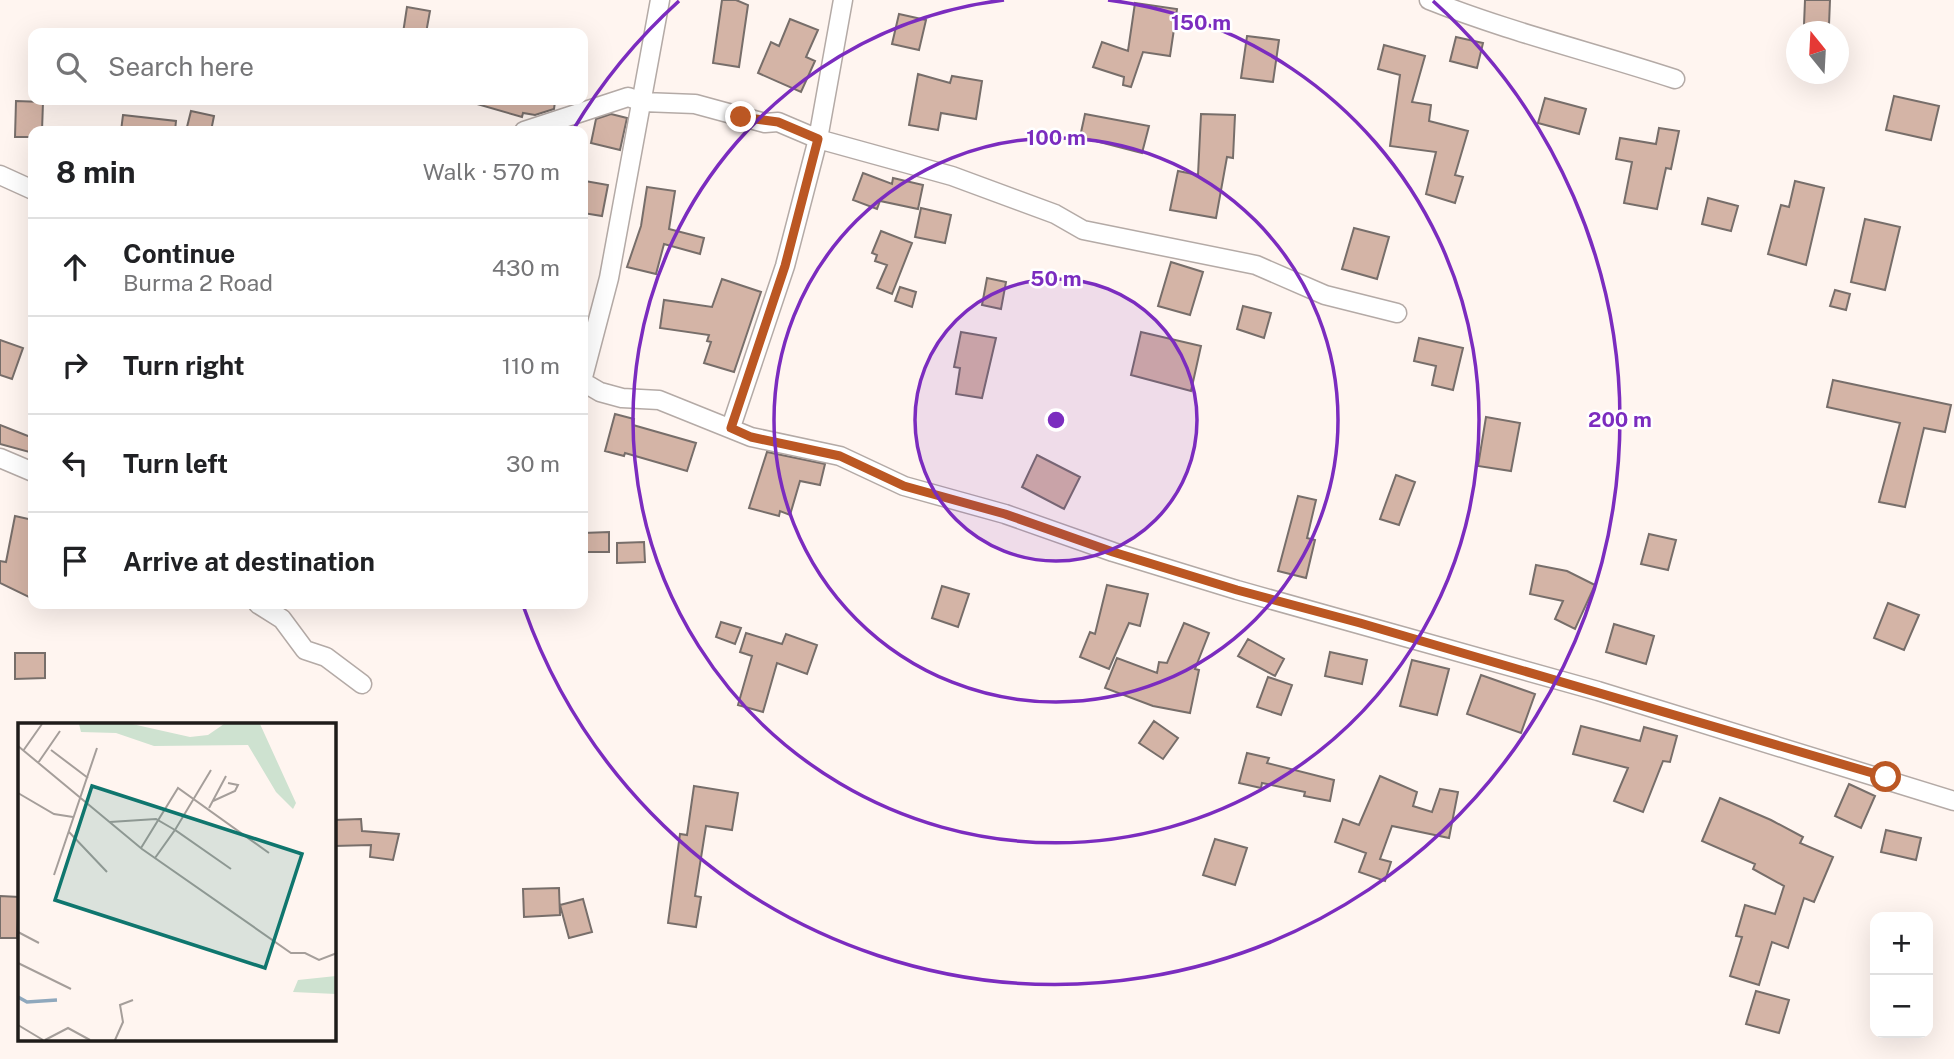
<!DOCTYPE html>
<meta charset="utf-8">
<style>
:root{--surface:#fff;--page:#f6f6f6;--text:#202124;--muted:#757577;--line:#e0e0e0}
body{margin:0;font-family:"Public Sans",sans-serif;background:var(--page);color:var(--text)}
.controls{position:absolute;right:21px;bottom:21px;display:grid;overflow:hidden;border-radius:14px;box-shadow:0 7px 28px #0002}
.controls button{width:63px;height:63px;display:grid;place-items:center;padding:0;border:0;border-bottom:2px solid var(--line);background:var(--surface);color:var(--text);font:35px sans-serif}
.compass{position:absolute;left:1786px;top:21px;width:63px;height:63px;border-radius:50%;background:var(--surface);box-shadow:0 7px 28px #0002;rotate:342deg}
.stop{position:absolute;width:21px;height:21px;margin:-16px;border:5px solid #bb5723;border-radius:50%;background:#fff}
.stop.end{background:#bb5723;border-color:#fff;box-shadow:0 2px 7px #0008}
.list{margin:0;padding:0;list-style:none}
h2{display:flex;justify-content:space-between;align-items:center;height:91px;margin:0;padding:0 28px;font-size:30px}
h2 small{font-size:23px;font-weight:400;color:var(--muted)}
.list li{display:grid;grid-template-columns:46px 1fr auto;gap:21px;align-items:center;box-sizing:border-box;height:98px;padding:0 28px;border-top:2px solid var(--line)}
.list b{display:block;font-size:26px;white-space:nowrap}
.list p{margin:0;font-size:23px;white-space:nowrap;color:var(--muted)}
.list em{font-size:23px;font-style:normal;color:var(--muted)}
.icon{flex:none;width:38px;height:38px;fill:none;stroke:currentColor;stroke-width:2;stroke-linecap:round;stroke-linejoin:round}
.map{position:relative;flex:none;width:1954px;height:1059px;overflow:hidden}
.search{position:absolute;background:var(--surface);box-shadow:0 7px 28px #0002;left:28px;top:28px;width:560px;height:77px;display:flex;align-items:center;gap:18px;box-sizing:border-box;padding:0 24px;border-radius:14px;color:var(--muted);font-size:26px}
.panel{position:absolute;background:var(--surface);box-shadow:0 7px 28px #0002;left:28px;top:126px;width:560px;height:483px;border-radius:14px}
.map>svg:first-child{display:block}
.building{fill:#d4b4a6;stroke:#776e6a;stroke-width:2}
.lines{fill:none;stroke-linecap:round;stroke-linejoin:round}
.minor-casing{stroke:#b4aaa6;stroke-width:21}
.minor{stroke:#fff;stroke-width:18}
.route{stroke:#bb5723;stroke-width:9}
.ring{fill:none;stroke:#7b2cbf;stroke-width:3.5}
.inset-river{fill:none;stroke:#8fa8bd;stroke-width:3.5}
.inset-road{fill:none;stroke:#a59e9a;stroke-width:2}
.view{fill:#0f766e;fill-opacity:0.15;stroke:#0f766e;stroke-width:3.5}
.inset-edge{fill:none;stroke:#1f1c1a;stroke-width:3.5}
.centre{fill:#7b2cbf;stroke:#fff;stroke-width:3.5}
.ring-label{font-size:21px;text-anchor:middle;font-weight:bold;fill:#7b2cbf;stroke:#fff;stroke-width:5;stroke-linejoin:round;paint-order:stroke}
</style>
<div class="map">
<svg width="1954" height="1059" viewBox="0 0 1954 1059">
<rect width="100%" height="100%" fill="#fff5f0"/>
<!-- building -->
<path class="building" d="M722,0H736L748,5L739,67L713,63Z
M1805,0H1830L1829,25H1804Z
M1135,3L1177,9L1170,56L1143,52L1131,87L1123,85L1124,77L1093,67L1102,42L1128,51Z
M407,7L430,11L426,33H403Z
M899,14L926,20L919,50L892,44Z
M790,19L818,30L806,57L815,61L801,92L758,73L771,42L779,46Z
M1247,36L1279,40L1273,82L1241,78Z
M1456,37L1483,43L1477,68L1450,61Z
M1384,45L1425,56L1412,102L1431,105L1429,121L1468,131L1455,175L1463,177L1455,203L1426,194L1436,152L1390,146L1400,75L1378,69Z
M918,74L950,83L952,76L982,81L976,119L941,113L938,130L909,125Z
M1894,96L1939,106L1931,140L1886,130Z
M1545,98L1586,109L1579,134L1538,123Z
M477,100H545L555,102L554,109L535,115L523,113L522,117L477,104Z
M16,101L43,102L42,131H33V137H15Z
M191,111L214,116L211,131L187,127Z
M611,114L627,118L620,150L591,143L596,119Z
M1085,114L1149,126L1142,153L1080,137Z
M1201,114L1235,115L1233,158L1227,157L1216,218L1170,210L1178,171L1198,175Z
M123,115L176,121L175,131H121Z
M1659,128L1679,131L1671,169L1666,168L1657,209L1624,203L1632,162L1616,159L1620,138L1656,144Z
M863,173L892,184L893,178L923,185L918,209L880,201L877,209L853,200Z
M585,181L608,185L602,216L583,213Z
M1795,181L1824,188L1806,265L1768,254L1781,205L1789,207Z
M647,187L675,191L669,229L704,238L700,254L664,244L656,274L627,267L641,226Z
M1708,198L1738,206L1731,231L1702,224Z
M921,208L951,215L945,243L915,237Z
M1865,219L1900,227L1885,290L1851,282Z
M1354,228L1389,237L1377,279L1342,269Z
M881,231L912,243L892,294L877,288L887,265L875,261L877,255L872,253Z
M1171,262L1203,272L1190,315L1158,306Z
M987,278L1006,282L1001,309L982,305Z
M722,279L761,292L734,372L704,363L711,342L707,341L709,335L660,328L664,300L712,307Z
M900,287L916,292L912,307L895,301Z
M1835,290L1850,294L1846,310L1830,306Z
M1243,306L1271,313L1264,338L1237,329Z
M961,332L996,338L982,398L956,394L960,368L954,367Z
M1141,332L1201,346L1191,391L1131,375Z
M1419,338L1463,348L1453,390L1432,385L1436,366L1414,361Z
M0,340L23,348L12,379L0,375Z
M1833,380L1951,405L1945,432L1924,428L1905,507L1879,502L1900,423L1827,407Z
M615,414L634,419L633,425L696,443L687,471L625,453L624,456L605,451Z
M1486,417L1520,423L1511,471L1478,466Z
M0,425L33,438V453L0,444Z
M767,452L825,464L820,485L800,481L790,515L780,511L779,516L749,508Z
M1037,455L1080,477L1064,509L1022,487Z
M1396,475L1415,482L1399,525L1380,519Z
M1298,496L1316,500L1307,538L1315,540L1306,578L1278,571Z
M15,516L33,520V599L0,583V561L6,562Z
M609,532V552H583V533Z
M1649,534L1676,540L1668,570L1641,564Z
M644,542L645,562L617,563V543Z
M1536,565L1567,571L1595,585L1575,629L1555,619L1563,601L1530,594Z
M1107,585L1148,594L1140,626L1129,623L1109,669L1080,657L1090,632L1095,634Z
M942,586L969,594L958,627L932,618Z
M1888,603L1919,615L1904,650L1874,638Z
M721,622L741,628L735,644L716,637Z
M1184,623L1209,633L1195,669L1199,670L1190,713L1153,706L1105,688L1117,658L1157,673L1159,662L1167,663Z
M1614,624L1654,636L1646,664L1606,652Z
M746,633L782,644L786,634L817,645L807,674L777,663L763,712L738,705L752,656L740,652Z
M1248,639L1284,659L1275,676L1238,656Z
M1330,652L1367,660L1362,684L1325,676Z
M15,653H45V678L15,679Z
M1412,660L1449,669L1437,715L1400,706Z
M1481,675L1535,694L1521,733L1467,714Z
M1268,677L1292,685L1281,715L1257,707Z
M1154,721L1178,738L1163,759L1139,743Z
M1581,726L1640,741L1644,727L1677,736L1670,762L1663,761L1643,812L1614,801L1628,768L1573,754Z
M1247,753L1269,758L1267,763L1334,780L1330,801L1304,796L1305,792L1262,783L1261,788L1239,783Z
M1380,776L1417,792L1413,806L1432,812L1440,789L1458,792L1449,838L1392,826L1380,859L1391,862L1385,881L1359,872L1366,853L1335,842L1343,819L1359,825Z
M1849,784L1875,796L1861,828L1835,816Z
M694,786L738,793L732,830L706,826L695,896L701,897L696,927L668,923L680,834L687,835Z
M1720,798L1771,820L1803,837L1800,843L1833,857L1814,902L1804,898L1788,948L1772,942L1759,985L1730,976L1742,937L1736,936L1745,905L1775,914L1784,886L1753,869L1755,864L1702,841Z
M361,819L362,831L399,834L393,860L370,857L371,845L334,846V820Z
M1886,830L1921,838L1916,860L1881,852Z
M1215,839L1247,848L1235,885L1203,875Z
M559,888L560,915L524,917L523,889Z
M0,896L19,897L17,938H0Z
M583,899L592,932L569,938L560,905Z
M1756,991L1789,1000L1779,1033L1746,1024Z"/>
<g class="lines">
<!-- minor casing -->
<g class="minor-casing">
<path id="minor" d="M1429,0C1509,32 1593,52 1675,79
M524,131L628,97L643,102L695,104L765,123L778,122L818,139L843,0
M0,175L33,190
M583,377L609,278L660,0
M583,382L600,392L622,398L659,400L751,437L840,456L904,486L1005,514L1113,552L1237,590L1598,691L1954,801
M731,427L785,266L818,139L952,176L1055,214L1083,230L1256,265L1325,295L1397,313
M0,458L33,472
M258,604L282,619L305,650L326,657L362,684"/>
</g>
<!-- minor -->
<use href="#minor" class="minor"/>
</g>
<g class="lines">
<!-- route -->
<path class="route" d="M741,117L778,122L818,139L785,266L731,428L751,437L840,456L904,486L1005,514L1113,552L1237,590L1360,623L1886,777"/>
</g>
<!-- distance rings -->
<circle cx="1056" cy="420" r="141" fill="#7b2cbf" fill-opacity=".12"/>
<g class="ring">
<circle cx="1056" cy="420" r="141"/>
<circle cx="1056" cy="420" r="282"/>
<path d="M1108 0A423 423 0 1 1 1004 0"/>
<path d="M573 130A564 564 0 0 1 679 1M1433 1A564 564 0 1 1 524 608"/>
</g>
<!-- overview -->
<g transform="translate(18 723)">
<rect width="318" height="318" fill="#fff5f0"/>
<path d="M61,1H114L172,14L190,12L206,1H242L278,80L275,86L258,69L230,22L136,23L98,10L63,9ZM318,253V271L275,269L280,257Z" fill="#cee2d0"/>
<path class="inset-river" d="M0,274L9,279L39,277"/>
<path class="inset-road" d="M0,23L124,126L273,230H287L301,237L319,230M33,27L70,55M5,28L24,1M20,40L42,8M0,70L36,91L55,94M195,78L217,68L220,62L210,60M191,85L208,53M92,99L138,96L157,107L193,47M51,109L89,149M123,125L160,65L251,130M137,135L157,107L213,146M36,152L79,25M0,209L21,220M0,240L53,266M0,302L25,317M27,317L50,305L72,317M97,317L105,299L102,282L115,277"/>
<path class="view" d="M74,63L284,131L247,245L37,177Z"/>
<rect width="318" height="318" class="inset-edge"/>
</g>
<circle cx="1056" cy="420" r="10" class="centre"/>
<g class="ring-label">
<text x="1201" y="30">150 m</text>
<text x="1056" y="145">100 m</text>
<text x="1056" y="286">50 m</text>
<text x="1620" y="427">200 m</text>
</g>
</svg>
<div class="controls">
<button>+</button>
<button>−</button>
</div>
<svg class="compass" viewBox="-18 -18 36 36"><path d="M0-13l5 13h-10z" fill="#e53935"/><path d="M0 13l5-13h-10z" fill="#757577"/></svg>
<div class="stop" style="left:1886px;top:777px"></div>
<div class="stop end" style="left:741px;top:117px"></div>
<div class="search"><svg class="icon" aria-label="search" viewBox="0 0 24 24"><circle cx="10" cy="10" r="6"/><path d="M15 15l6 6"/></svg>Search here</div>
<section class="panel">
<h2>8 min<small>Walk · 570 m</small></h2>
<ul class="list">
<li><svg class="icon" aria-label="ahead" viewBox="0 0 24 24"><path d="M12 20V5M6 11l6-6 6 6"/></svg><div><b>Continue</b><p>Burma 2 Road</p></div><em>430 m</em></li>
<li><svg class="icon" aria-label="right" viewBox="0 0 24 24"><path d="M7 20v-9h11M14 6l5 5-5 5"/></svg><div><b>Turn right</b></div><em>110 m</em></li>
<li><svg class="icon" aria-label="left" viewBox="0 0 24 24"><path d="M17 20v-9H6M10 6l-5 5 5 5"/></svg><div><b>Turn left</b></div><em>30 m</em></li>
<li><svg class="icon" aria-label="arrive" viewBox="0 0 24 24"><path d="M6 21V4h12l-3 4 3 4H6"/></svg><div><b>Arrive at destination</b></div></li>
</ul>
</section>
</div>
